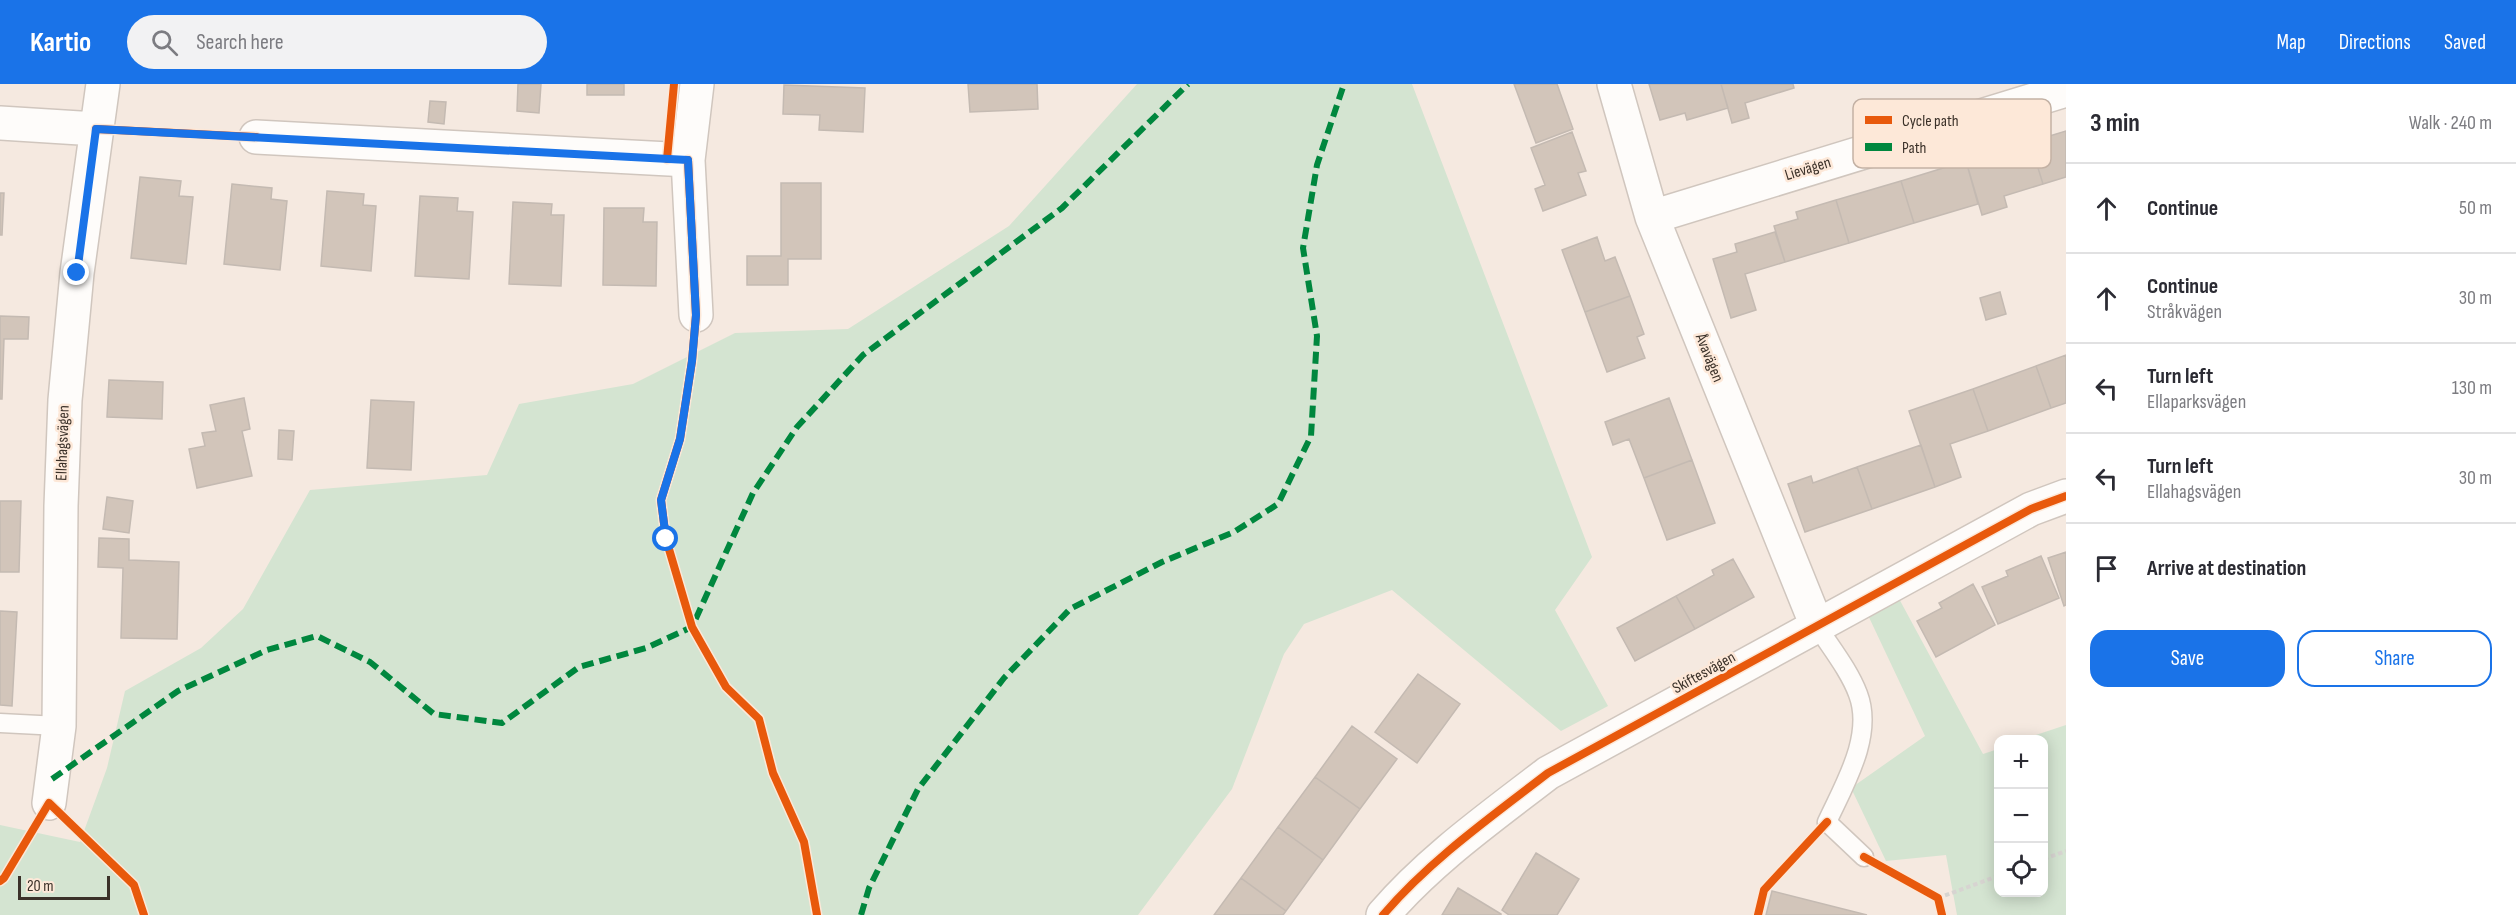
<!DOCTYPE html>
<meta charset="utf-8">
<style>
:root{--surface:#fff;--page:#f2f2f3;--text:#2b2b33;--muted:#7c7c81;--line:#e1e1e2;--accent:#1a73e8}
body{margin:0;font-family:"Sofia Sans Condensed",sans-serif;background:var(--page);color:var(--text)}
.controls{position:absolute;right:18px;bottom:18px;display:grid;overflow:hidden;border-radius:12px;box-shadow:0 3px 15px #0003}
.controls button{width:54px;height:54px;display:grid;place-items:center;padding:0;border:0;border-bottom:2px solid var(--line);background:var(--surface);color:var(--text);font:30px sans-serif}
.scale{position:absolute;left:18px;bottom:15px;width:92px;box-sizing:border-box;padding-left:6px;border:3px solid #3b3129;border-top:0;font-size:16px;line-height:21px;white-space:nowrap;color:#3b3129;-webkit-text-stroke:4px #fde8d8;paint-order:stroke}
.stop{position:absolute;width:18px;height:18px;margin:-14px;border:4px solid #1a73e8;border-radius:50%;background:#fff}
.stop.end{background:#1a73e8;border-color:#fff;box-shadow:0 2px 6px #0008}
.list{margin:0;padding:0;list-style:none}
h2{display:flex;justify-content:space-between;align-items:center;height:78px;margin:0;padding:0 24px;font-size:26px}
h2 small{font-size:20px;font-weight:400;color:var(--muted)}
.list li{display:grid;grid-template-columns:39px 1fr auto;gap:18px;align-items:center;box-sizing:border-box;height:90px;padding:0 24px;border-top:2px solid var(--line)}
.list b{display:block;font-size:22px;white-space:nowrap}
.list p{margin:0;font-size:20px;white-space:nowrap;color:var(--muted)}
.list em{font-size:20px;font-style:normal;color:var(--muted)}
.actions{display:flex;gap:12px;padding:18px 24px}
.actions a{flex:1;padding:14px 0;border:2px solid var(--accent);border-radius:18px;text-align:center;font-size:21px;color:var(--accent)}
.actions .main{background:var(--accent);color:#fff}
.icon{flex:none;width:33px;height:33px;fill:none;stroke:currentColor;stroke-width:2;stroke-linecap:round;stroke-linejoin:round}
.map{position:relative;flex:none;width:2066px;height:831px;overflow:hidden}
header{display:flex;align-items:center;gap:36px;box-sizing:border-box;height:84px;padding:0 30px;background:var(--accent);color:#fff}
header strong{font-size:28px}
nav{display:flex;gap:33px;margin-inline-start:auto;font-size:21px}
.search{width:420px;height:54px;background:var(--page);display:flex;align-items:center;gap:15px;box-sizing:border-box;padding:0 21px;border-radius:33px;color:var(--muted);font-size:22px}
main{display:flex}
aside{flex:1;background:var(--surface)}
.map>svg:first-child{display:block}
.green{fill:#d4e4d1}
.building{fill:#d2c5ba;stroke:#c4bab2;stroke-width:1.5}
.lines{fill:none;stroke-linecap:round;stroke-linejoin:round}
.service-casing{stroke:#d0c6be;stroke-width:21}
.minor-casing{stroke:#d0c6be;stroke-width:36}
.path{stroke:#d7d4d1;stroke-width:4;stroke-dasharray:4.5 3;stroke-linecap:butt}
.service{stroke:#fefcfa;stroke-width:18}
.minor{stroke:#fefcfa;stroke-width:33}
.quiet{stroke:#00873e;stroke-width:6;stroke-dasharray:12 6;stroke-linecap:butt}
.cycleway-casing{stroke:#fde8d8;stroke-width:11}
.cycleway{stroke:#e8590c;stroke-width:8}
.route{stroke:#1a73e8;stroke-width:8}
.labels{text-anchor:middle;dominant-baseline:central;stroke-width:5;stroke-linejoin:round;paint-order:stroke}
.street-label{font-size:16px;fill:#3b3129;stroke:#fde8d8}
.key{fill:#fde8d8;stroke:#c3b1a4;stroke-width:1.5}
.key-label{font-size:16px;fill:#3b3129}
</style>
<header>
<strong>Kartio</strong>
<div class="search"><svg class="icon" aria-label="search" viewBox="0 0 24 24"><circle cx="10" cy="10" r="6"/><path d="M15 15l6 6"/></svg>Search here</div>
<nav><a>Map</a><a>Directions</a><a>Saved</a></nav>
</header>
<main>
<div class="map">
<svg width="2066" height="831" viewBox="0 0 2066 831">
<rect width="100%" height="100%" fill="#f5e9e0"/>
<!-- green -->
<path class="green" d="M1137,0H1412L1592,473L1555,526L1608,622L1561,647L1392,506L1304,540L1284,570L1232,705L1138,831H0V741L80,758L107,684L125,607L201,564L243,525L310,406L487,391L519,320L633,300L735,249L848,245L1009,142Z
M1897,511L1983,670L1998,665V808H2044V656L2024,655L2066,641V831H1957L1946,771L1886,777L1851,704L1925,652L1866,527Z"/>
<!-- building -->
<path class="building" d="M518,0H541L539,29L517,27Z
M587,0H624V11H587Z
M968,0H1037L1038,25L970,28Z
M1514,0H1557L1573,45L1536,59Z
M1649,0H1721L1728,24L1687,36L1685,29L1660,36Z
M1721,0H1793L1794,4L1745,19L1749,34L1732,39Z
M784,1L865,4L863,48L819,46L820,31L783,30Z
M430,17L446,18L444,40L428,38Z
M2066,47V93L2043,100L2030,58Z
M1572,48L1586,87L1578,89L1586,111L1543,127L1535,105L1545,101L1531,64Z
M2030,58L2043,100L2004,112L2007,123L1982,131L1966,77Z
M1966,77L1978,120L1914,139L1901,97Z
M140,93L181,97L179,112L193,113L186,180L131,174Z
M1901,97L1914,139L1849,159L1836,116Z
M781,99H821V175H788V201H747V172H781Z
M232,100L272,104L271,115L287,117L280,186L224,180Z
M327,107L364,110L363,121L376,122L371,187L321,182Z
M0,109H4L2,151H0Z
M420,112L458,114L457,127L473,128L469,195L415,192Z
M1836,116L1849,159L1785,178L1774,142L1798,135L1796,128Z
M513,118L552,120L551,131H564L561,202L509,200Z
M604,124H644L643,138H657L656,202L603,201Z
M1775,148L1785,178L1745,190L1756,226L1731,234L1713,175L1737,168L1735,160Z
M1597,153L1605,177L1615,173L1630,212L1585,228L1562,166Z
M2000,208L2006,230L1986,236L1980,214Z
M1630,212L1644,250L1637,253L1645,274L1607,288L1585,228Z
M0,232L29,233L28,255H4L2,315H0Z
M2066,271V319L2051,324L2036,282Z
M2036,282L2051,324L1988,347L1973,305Z
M109,296L163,298L162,335L107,333Z
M1973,305L1988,347L1950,360L1961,393L1935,403L1909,327Z
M244,314L250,345L242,347L252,392L197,404L189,365L205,362L202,349L216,347L210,321Z
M1669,314L1692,376L1644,394L1629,355L1613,361L1605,338Z
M371,316L414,318L411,386L367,384Z
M279,346L294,347L292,376L278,375Z
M1921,361L1935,403L1872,425L1857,383Z
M1692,376L1715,439L1667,456L1644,394Z
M1857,383L1872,425L1805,448L1788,400L1811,392L1813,399Z
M107,413L133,417L129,449L103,445Z
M0,417H21L19,488H0Z
M99,454L129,455V476L179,478L177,555L121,554L123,484L98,483Z
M2066,468V521L2064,522L2048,474Z
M2041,472L2059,514L1998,540L1982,503L2008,492L2006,487Z
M1733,475L1754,513L1695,545L1676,512L1714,491L1712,486Z
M1973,500L1995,541L1936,573L1917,537L1942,524L1939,519Z
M1676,512L1695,545L1635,577L1617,544Z
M0,527L17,528L12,622L0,621Z
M1418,590L1460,620L1417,679L1375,648Z
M1352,642L1397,675L1360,725L1315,693Z
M1315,693L1360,725L1323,776L1278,743Z
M1278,743L1323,776L1286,827L1241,794Z
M1536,769L1579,795L1557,831H1509L1502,826Z
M1241,794L1286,827L1283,831H1214Z
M1458,804L1501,830V831H1442Z
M1772,807L1867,831H1766Z"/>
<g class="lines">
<!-- service casing -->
<g class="service-casing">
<path id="service" d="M1817,542C1831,564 1849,586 1858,610C1874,652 1844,701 1827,738L1864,773
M0,639L59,642"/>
</g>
<!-- minor casing -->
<g class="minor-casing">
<path id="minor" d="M1614,0L1652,133L1817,542
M0,39L96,45
M256,53L688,76
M1652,133L2066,6
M696,231L688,76L697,0
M49,719L59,642L61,422L65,316L77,189L103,0
M1383,831C1430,776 1491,733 1548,689L2031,425L2066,412"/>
</g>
<!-- path -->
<path class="path" d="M2044,775L2066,767
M1938,814L1998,792"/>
<!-- service -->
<use href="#service" class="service"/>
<!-- minor -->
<use href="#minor" class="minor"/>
<!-- quiet -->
<path class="quiet" d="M52,695L178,607L267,566L317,552L370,578L434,630L502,639L579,583L646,564L692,543L753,409L797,343L863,271L1062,124L1188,0
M861,831L869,804L918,705L1004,594L1070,525L1162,478L1234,448L1278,420L1311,352L1317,252L1303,164L1317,81L1344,0"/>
<!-- cycleway casing -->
<g class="cycleway-casing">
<path id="cycleway" d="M96,45L256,53
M667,75L674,0
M688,76L696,231L692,277L680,355L661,416L666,455L692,543L726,603L759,635L773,689L804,758L817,831
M1864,773L1938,814L1942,831
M0,797L4,794L49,719L134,801L144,831
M1383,831C1430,776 1491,733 1548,689L2031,425L2066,412
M1758,831L1764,806L1827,738"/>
</g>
<!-- cycleway -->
<use href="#cycleway" class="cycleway"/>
</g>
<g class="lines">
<!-- route -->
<path class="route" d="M77,189L96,45L688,76L696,231L692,277L680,355L661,416L666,455"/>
</g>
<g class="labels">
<!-- street labels -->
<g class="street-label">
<text transform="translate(1808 85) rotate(-17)">Lievägen</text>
<text transform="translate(1709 274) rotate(68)">Åvavägen</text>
<text transform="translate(63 359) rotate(-88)">Ellahagsvägen</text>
<text transform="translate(1704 589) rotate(-29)">Skiftesvägen</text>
</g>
</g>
<!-- legend -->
<rect x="1853" y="15" width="198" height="69" rx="9" class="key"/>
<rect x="1865" y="32" width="27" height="8" fill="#e8590c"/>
<rect x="1865" y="59" width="27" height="8" fill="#00873e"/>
<g class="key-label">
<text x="1902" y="42">Cycle path</text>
<text x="1902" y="69">Path</text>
</g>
</svg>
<div class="controls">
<button>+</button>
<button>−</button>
<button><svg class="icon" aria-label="locate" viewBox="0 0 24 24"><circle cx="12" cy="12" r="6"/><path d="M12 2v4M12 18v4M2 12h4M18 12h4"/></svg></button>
</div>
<div class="scale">20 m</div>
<div class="stop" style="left:666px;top:455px"></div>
<div class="stop end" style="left:77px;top:189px"></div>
</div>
<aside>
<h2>3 min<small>Walk · 240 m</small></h2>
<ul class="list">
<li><svg class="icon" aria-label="ahead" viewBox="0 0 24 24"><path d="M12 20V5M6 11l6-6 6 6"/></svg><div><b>Continue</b></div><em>50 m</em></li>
<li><svg class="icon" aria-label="ahead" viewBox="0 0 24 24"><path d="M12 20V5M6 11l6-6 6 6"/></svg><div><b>Continue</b><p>Stråkvägen</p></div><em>30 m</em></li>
<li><svg class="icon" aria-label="left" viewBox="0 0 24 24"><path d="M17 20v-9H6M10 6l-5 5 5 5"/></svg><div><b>Turn left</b><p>Ellaparksvägen</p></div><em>130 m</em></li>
<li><svg class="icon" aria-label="left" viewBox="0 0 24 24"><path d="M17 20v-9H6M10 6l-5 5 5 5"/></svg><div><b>Turn left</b><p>Ellahagsvägen</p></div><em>30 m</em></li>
<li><svg class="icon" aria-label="arrive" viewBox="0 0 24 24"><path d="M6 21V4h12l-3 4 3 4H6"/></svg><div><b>Arrive at destination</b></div></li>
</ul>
<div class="actions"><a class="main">Save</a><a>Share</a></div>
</aside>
</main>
